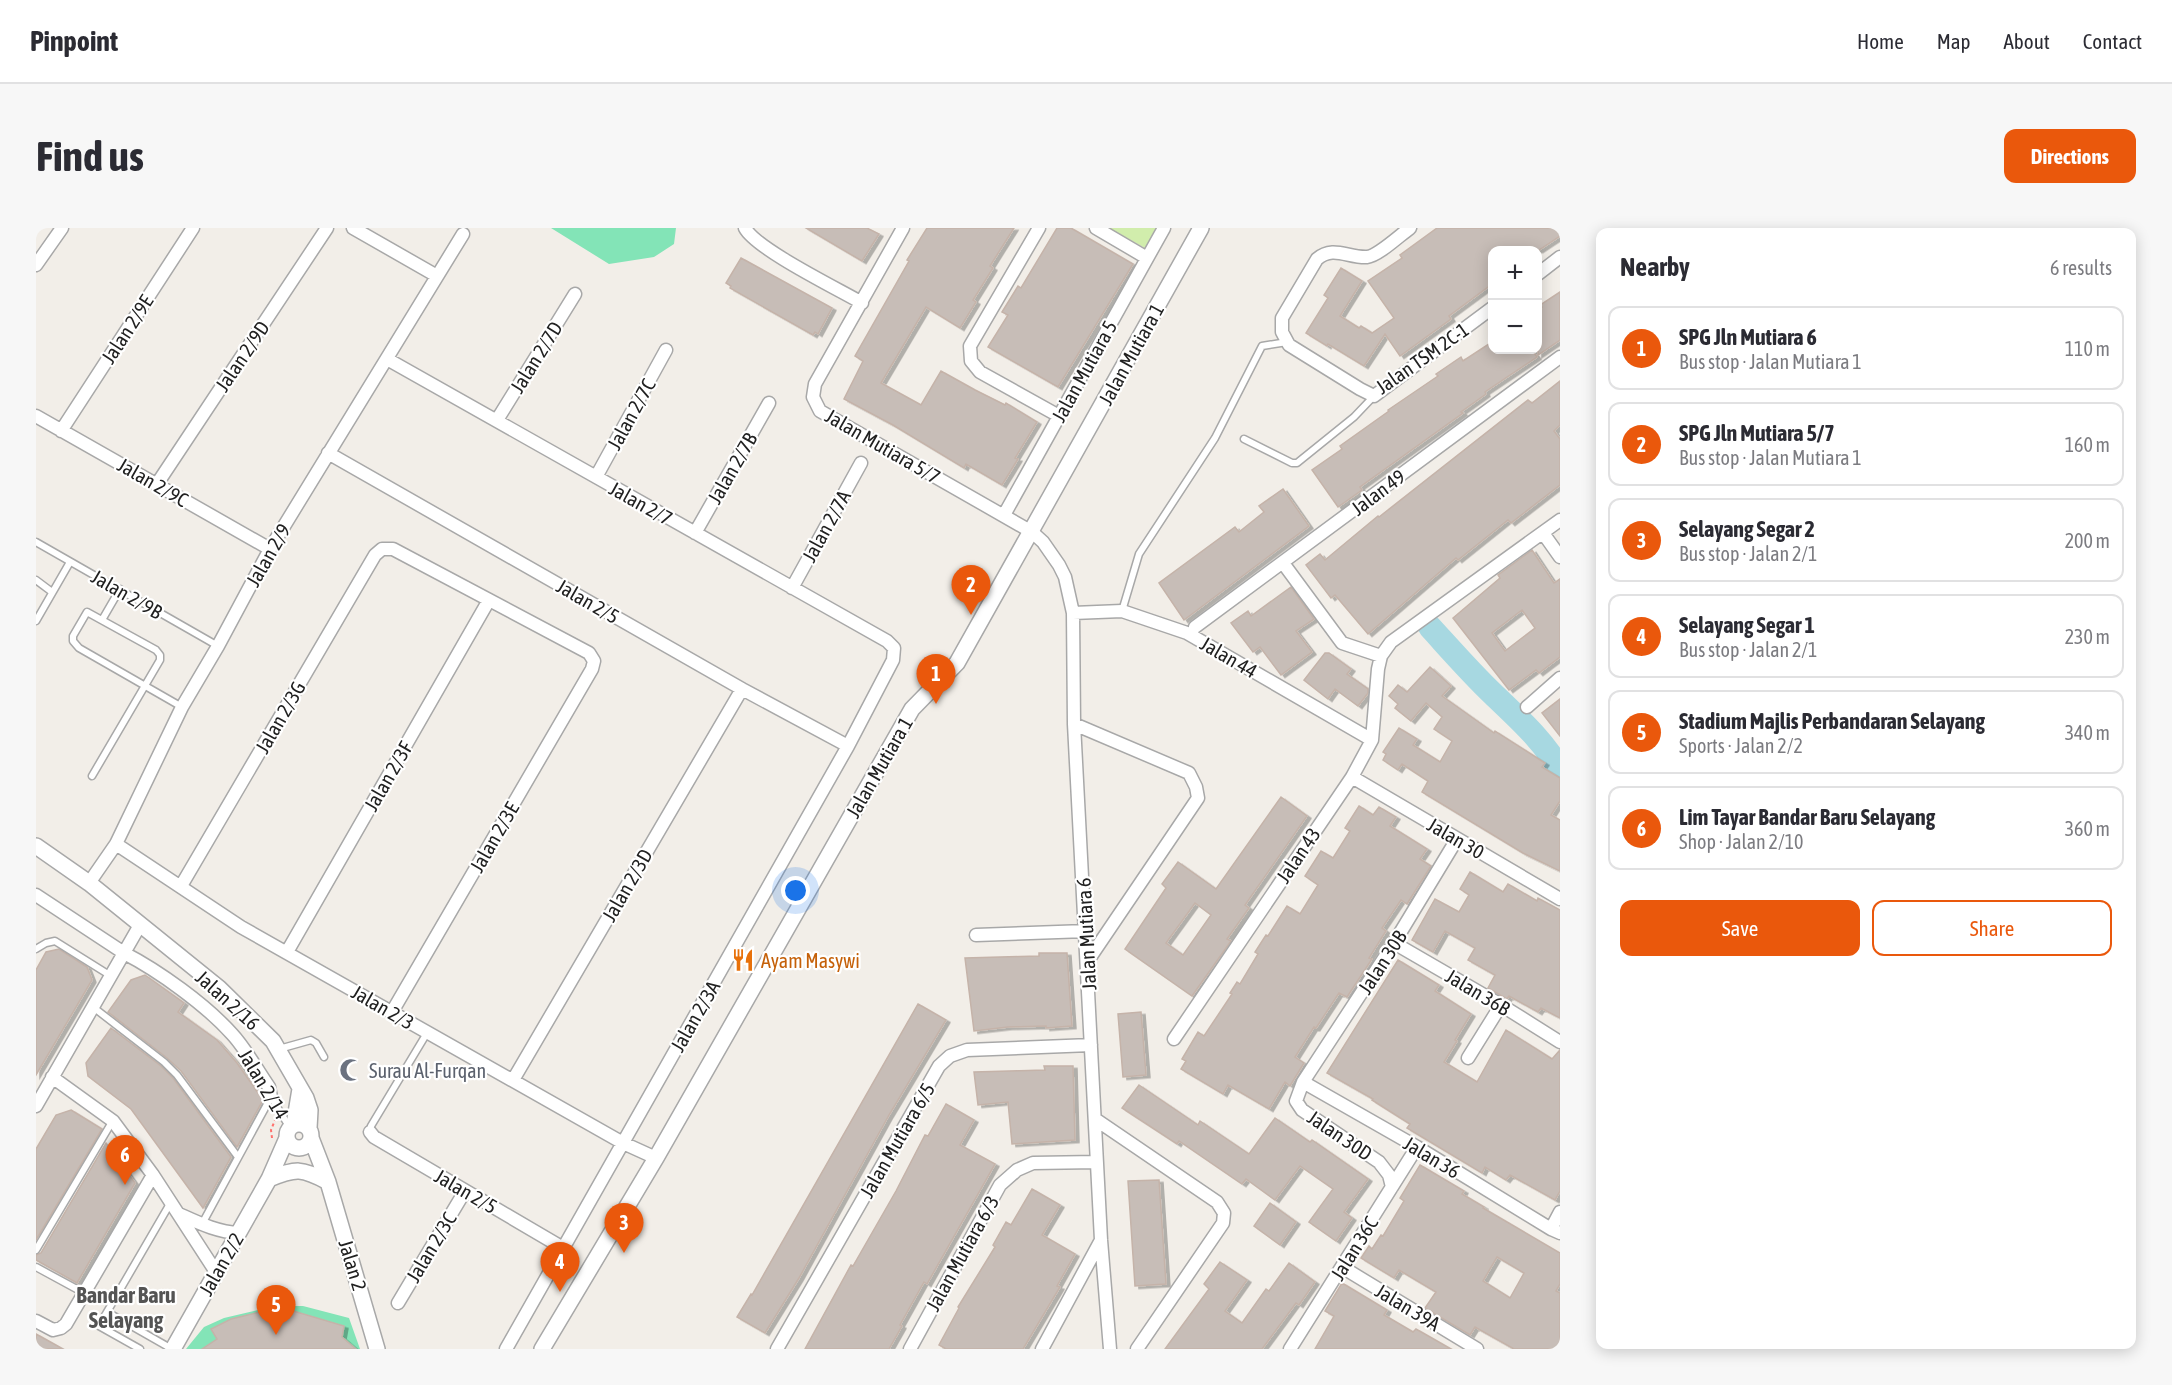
<!DOCTYPE html>
<meta charset="utf-8">
<style>
:root{--surface:#fff;--page:#f7f7f7;--text:#2b2b33;--muted:#7c7c81;--line:#e1e1e2;--accent:#ea580c}
body{margin:0;font-family:"Asap Condensed",sans-serif;background:var(--page);color:var(--text)}
.controls{position:absolute;right:18px;top:18px;display:grid;overflow:hidden;border-radius:12px;box-shadow:0 3px 15px #0003}
.controls button{width:54px;height:54px;display:grid;place-items:center;padding:0;border:0;border-bottom:2px solid var(--line);background:var(--surface);color:var(--text);font:30px sans-serif}
.you{position:absolute;left:760px;top:663px;width:21px;height:21px;margin:-15px;border:4px solid #fff;border-radius:50%;background:#1a73e8;box-shadow:0 0 0 9px #1a73e833}
.badge{display:grid;place-items:center;width:39px;height:39px;border-radius:50%;background:var(--accent);color:#fff;font-size:20px;font-weight:700}
.pin{position:absolute;translate:-50% -50px;filter:drop-shadow(0 2px 3px #0008)}
.pin::after{content:'';position:absolute;top:32px;width:21px;height:18px;background:inherit;clip-path:polygon(0 0,100% 0,50% 100%)}
.list{margin:0;padding:0;list-style:none}
h2{display:flex;justify-content:space-between;align-items:center;height:78px;margin:0;padding:0 24px;font-size:26px}
h2 small{font-size:20px;font-weight:400;color:var(--muted)}
.list li{display:grid;grid-template-columns:39px 1fr auto;gap:18px;align-items:center;box-sizing:border-box;height:84px;margin:0 12px 12px;padding:0 12px;border:2px solid var(--line);border-radius:12px}
.list b{display:block;font-size:22px;white-space:nowrap}
.list p{margin:0;font-size:20px;white-space:nowrap;color:var(--muted)}
.list em{font-size:20px;font-style:normal;color:var(--muted)}
.actions{display:flex;gap:12px;padding:18px 24px}
.actions a{flex:1;padding:14px 0;border:2px solid var(--accent);border-radius:12px;text-align:center;font-size:21px;color:var(--accent)}
.actions .main{background:var(--accent);color:#fff}
.map{position:relative;flex:none;width:1524px;height:1121px;overflow:hidden;border-radius:12px}
header{display:flex;align-items:center;gap:36px;box-sizing:border-box;height:84px;padding:0 30px;background:var(--surface);border-bottom:2px solid var(--line)}
header strong{font-size:28px}
nav{display:flex;gap:33px;margin-inline-start:auto;font-size:21px}
.intro{display:flex;align-items:center;justify-content:space-between;box-sizing:border-box;height:144px;padding:0 36px}
h1{margin:0;font-size:42px}
.button{padding:15px 27px;border-radius:12px;background:var(--accent);color:#fff;font-size:21px;font-weight:700}
main{display:flex;gap:36px;padding:0 36px}
aside{flex:1;background:var(--surface);border-radius:12px;box-shadow:0 3px 15px #0003}
.map>svg:first-child{display:block}
.grass{fill:#d1edac}
.pitch{fill:#83e4b7}
.lines{fill:none;stroke-linecap:round;stroke-linejoin:round}
.river{stroke:#a7d8e1;stroke-width:24}
.building{fill:#c7bdb7;stroke:#c5b3a9;stroke-width:1.5;fill-rule:evenodd;filter:url(#shadow)}
.service-casing{stroke:#a8a8a8;stroke-width:9}
.minor-casing{stroke:#a8a8a8;stroke-width:15}
.tertiary-casing{stroke:#a8a8a8;stroke-width:18}
.path{stroke:#ff706c;stroke-width:2;stroke-dasharray:3 3;stroke-linecap:butt}
.service{stroke:#fff;stroke-width:6}
.minor{stroke:#fff;stroke-width:12}
.tertiary{stroke:#fff;stroke-width:15}
.labels{text-anchor:middle;dominant-baseline:central;stroke-width:4.5;stroke-linejoin:round;paint-order:stroke}
.street-label{font-size:20px;fill:#212121;stroke:#fff}
.food-label{font-size:20px;fill:#c56008;stroke:#fff;text-anchor:start}
.worship-label{font-size:20px;fill:#5b616d;stroke:#fff;text-anchor:start}
.quarter-label{font-size:22px;font-weight:bold;fill:#545454;stroke:#fff}
</style>
<header>
<strong>Pinpoint</strong>
<nav><a>Home</a><a>Map</a><a>About</a><a>Contact</a></nav>
</header>
<div class="intro"><h1>Find us</h1><a class="button">Directions</a></div>
<main>
<div class="map">
<svg width="1524" height="1121" viewBox="0 0 1524 1121">
<defs>
<filter id="shadow"><feDropShadow dx="4" dy="2.5" stdDeviation="0" flood-color="#0004"/></filter>
</defs>
<rect width="100%" height="100%" fill="#f2eee8"/>
<!-- grass -->
<path class="grass" d="M1073,0H1121L1109,20Z"/>
<!-- pitch -->
<path class="pitch" d="M515,0H640L638,16L618,29L573,36Z
M239,1078H267L313,1090L324,1121H150L168,1099L188,1090Z"/>
<g class="lines">
<!-- river -->
<path class="river" d="M1394,399C1415,422 1435,445 1457,466C1483,491 1507,512 1524,542"/>
</g>
<!-- building -->
<path class="building" d="M770,0H831L843,6L826,33Z
M891,0H978L954,38L957,40L937,72L940,74L924,100L890,79L845,155L885,177L905,143L939,162L969,177L970,175L1001,194L979,230L982,231L966,257L930,236L928,240L857,197L808,171L827,133L819,128L873,33L871,32Z
M1021,0H1035L1097,36L1022,159L952,119L972,87L966,84L982,58L985,60Z
M1401,0H1524V8L1503,22H1456V56L1413,88L1415,91L1364,128L1349,106L1328,138L1292,116L1291,118L1270,105L1292,70L1288,67L1305,40L1326,53L1304,88L1323,100L1325,98L1336,105L1358,90L1332,53L1366,30L1364,27Z
M705,30L796,80L782,106L779,104L777,107L694,60L695,58L690,55Z
M1524,64V112L1502,127V81L1506,79L1504,77Z
M1456,114V122H1496L1501,129L1449,164L1450,166L1425,184L1427,185L1324,259L1326,262L1302,279L1276,242L1306,221L1304,218L1353,183L1352,182L1402,148L1400,146L1425,129L1427,133Z
M1524,153V197L1518,203L1524,211V257L1475,295L1472,292L1422,332L1420,330L1332,406L1299,367L1295,370L1270,337L1284,326L1289,332L1342,288L1343,289L1492,172L1496,175Z
M1247,261L1273,298L1148,392L1123,355L1199,299L1203,304L1228,284L1223,278Z
M1496,322L1518,355L1524,351V429L1503,445L1500,442L1473,462L1417,390L1464,350L1462,347ZM1486,382L1499,400L1469,423L1456,405Z
M1255,359L1278,391L1260,403L1276,424L1245,447L1224,419L1217,424L1195,395L1212,383L1215,388Z
M1289,425H1293L1315,441L1311,446L1332,461V465L1322,478L1299,461L1292,471L1268,452Z
M1394,439L1415,458L1406,468L1458,505L1459,503L1509,535L1506,539L1524,550V573L1515,587L1524,592V643L1487,625L1386,564L1392,553L1366,536L1362,542L1347,532L1350,526L1347,524L1363,500L1381,511L1377,517L1404,534L1416,513L1398,501L1406,489L1390,475L1375,493L1359,480L1362,476L1353,468L1362,457L1371,464Z
M1524,471V508L1506,485Z
M1245,569L1271,588L1209,677L1213,680L1191,711L1195,713L1156,768L1089,721L1130,660L1126,656L1142,634L1180,661ZM1159,675L1175,687L1147,727L1130,715Z
M1323,578L1337,587L1343,579L1360,589L1354,598L1391,621L1384,631L1395,638L1371,676L1365,672L1346,700L1350,703L1333,730L1336,731L1311,769L1303,765L1280,800L1278,799L1259,829L1268,835L1254,858L1249,854L1233,881L1192,857L1187,866L1145,841L1150,833L1146,831L1162,804L1168,808L1196,766L1194,765L1201,754L1204,756L1222,726L1219,724L1230,707L1232,708L1251,678L1264,686L1282,657L1269,648L1285,623L1297,630L1314,603L1309,600Z
M1434,644L1467,664L1472,656L1501,673L1502,670L1524,682V790L1505,780L1502,784L1473,768L1471,771L1452,760L1459,747L1432,732L1439,720L1409,703L1397,724L1376,712L1399,671L1423,684L1433,667L1424,661Z
M23,721L51,739L56,752L0,847V742L10,724Z
M1003,725H1031L1036,798L1010,800V798L972,799L938,803L929,730L1003,728Z
M1362,732L1403,757L1399,763L1435,786L1419,812L1421,813L1408,834L1441,854L1470,802L1516,831L1524,822V963L1519,972L1474,947L1470,952L1449,939L1446,945L1371,900L1374,896L1336,872L1337,871L1291,845Z
M109,747L148,775L142,784L181,812L201,835L227,872L201,919L145,843L131,830L72,784L95,752Z
M882,776L910,792L853,887L763,1050L729,1105L701,1089L715,1066L716,1067Z
M1105,784L1110,847L1087,849L1082,786Z
M75,800L125,838L137,850L195,929L167,980L95,881L52,848L50,835Z
M1008,838H1037L1039,912L976,916L972,874L942,877L938,844L1009,842Z
M1103,857L1162,897L1164,893L1213,926L1239,890L1274,914L1276,912L1332,951L1308,984L1316,990L1300,1013L1273,994L1297,961L1264,938L1239,972L1210,951L1206,956L1143,913L1141,916L1086,880Z
M910,876L938,892L924,917L959,936L891,1056L888,1054L864,1097L866,1098L853,1121H769L815,1037L817,1038L860,963L889,907L892,908Z
M35,882L66,901L0,1012V921L20,887Z
M70,915L99,955L41,1055L0,1032V1027L5,1025Z
M1384,937L1428,963L1426,966L1448,979L1447,980L1524,1025V1056L1520,1063L1524,1065V1121H1478L1439,1099L1434,1107L1389,1080L1400,1064L1363,1042L1358,1050L1325,1030L1333,1018L1336,1021L1345,1007L1347,1008L1368,973L1364,970ZM1461,1029L1488,1045L1474,1070L1447,1053Z
M1123,952L1130,1056L1099,1058L1092,953Z
M996,961L1024,977L1006,1007L1039,1026L1021,1058L1024,1059L987,1121H910L903,1117L923,1080L922,1079L959,1019L957,1017L970,994L975,997Z
M1234,975L1260,994L1244,1017L1218,998Z
M1184,1034L1211,1052L1189,1083L1206,1095L1230,1061L1233,1063L1253,1035L1279,1054L1263,1077L1260,1075L1226,1121H1129L1173,1061L1168,1056Z
M1306,1055L1351,1082L1348,1087L1377,1104L1380,1101L1415,1121H1279L1298,1088L1289,1083Z
M232,1082H254L308,1098L306,1109L320,1121H166L181,1111L175,1101L195,1091Z
M0,1106L27,1121H0Z"/>
<g class="lines">
<!-- service casing -->
<g class="service-casing">
<path id="service" d="M1208,211L1256,235H1261L1318,189L1338,168
M0,314L182,418
M0,352L16,364
M1086,383L1103,326L1179,210L1226,118L1251,114
M66,392L84,361
M0,393L34,334
M56,548L124,432V427L120,422L51,384L37,408V413L43,420L146,479
M0,721L10,715L19,713L75,748
M57,779L128,834L141,847L202,929
M243,821L275,812L280,815L288,829
M235,869L254,900
M334,904L335,898L391,805
M166,996L235,869
M0,1022L76,894
M0,1039L48,1065
M71,1084L135,974
M104,1121L63,1098L71,1084L136,1121"/>
</g>
<!-- minor casing -->
<g class="minor-casing">
<path id="minor" d="M317,0L401,48
M709,0C720,21 802,61 826,75
M867,0L779,156L777,169L784,183L996,304L1007,314L1023,337L1029,349L1037,385L1038,496L1065,1012L1074,1121
M1003,0L934,118L935,133L944,144L1023,188
M1060,0L1111,30
M1374,0C1364,7 1342,28 1331,29C1312,30 1297,17 1281,31L1246,90V104L1253,117L1324,161L1338,168L1456,80
M0,37L26,0
M1502,46L1524,29
M351,131L851,413L858,420L857,432L812,518L470,1121
M0,188L234,321
M461,192L539,66
M25,203L157,0
M292,225L706,461L812,518
M560,249L630,122
M121,256L291,0
M968,287L1128,0
M659,305L733,175
M1507,305L1524,329
M1247,335L1306,415L1345,428
M756,360L825,235
M1037,385L1086,383L1151,405L1336,512
M1159,399L1524,129
M1491,479L1524,450
M1038,496L1153,545L1160,559L1162,570L1051,734
M1316,549L1524,671
M80,616L205,699L587,915L620,930
M53,655L80,616L146,479L182,418L234,321L427,6
M145,658L339,327L346,321H357L553,425L558,433L556,441L356,784
M0,667L88,725C123,743 170,777 196,806C210,821 221,842 233,859L235,869
M940,707L1050,703
M1358,715L1465,777L1524,814
M251,724L453,372
M1138,811L1316,549L1336,512L1342,441L1345,428L1355,414L1524,292
M1432,830L1465,777
M16,849L77,893L117,947L180,1044
M477,852L706,461
M1267,854L1381,919L1515,1001L1524,1005
M0,878L104,697
M1059,891L1181,974L1188,985L1187,995L1101,1121
M334,904L338,909L527,1020
M1356,959L1353,947L1343,934L1266,882L1260,873L1267,854L1358,715L1421,611
M143,986C163,995 181,1004 203,1005
M1515,1001L1524,984
M1306,1039L1441,1121
M362,1075L429,963
M0,1093L17,1102L25,1100L30,1096L117,947
M741,1121L903,838L914,828L931,822L1055,817
M874,1121L964,957L981,942L997,935L1061,934
M1006,1121L1065,1012
M1254,1121L1381,919"/>
</g>
<!-- tertiary casing -->
<g class="tertiary-casing">
<path id="tertiary" d="M0,618L53,655L183,760L237,813L270,870L274,882L273,900
M251 908a12 12 0 1 1 24 0a12 12 0 1 1-24 0Z
M258,897L264,861
M275,910L292,954L341,1121
M233,951C260,940 266,940 292,954
M137,1121L233,951L251,910
M506,1121L620,930L876,481L921,435L1165,0"/>
</g>
<!-- path -->
<path class="path" d="M236,910L235,902L239,892"/>
<!-- service -->
<use href="#service" class="service"/>
<!-- minor -->
<use href="#minor" class="minor"/>
<!-- tertiary -->
<use href="#tertiary" class="tertiary"/>
</g>
<!-- icons -->
<defs>
<g id="restaurant-bare" transform="scale(1.8)"><path d="M-5-6h1v4h1v-4h1v4h1v-4h1v5L-1.5 .5V6h-2V.5L-5-1ZM5-6V6H3V1.5H1.5Q1.5-4 5-6Z" fill="#e8710a" stroke="#fff" stroke-width="2.5" paint-order="stroke"/></g>
<g id="mosque-bare" transform="scale(1.8)"><path d="M3.5-4.9A6 6 0 1 0 3.5 4.9A5 5 0 1 1 3.5-4.9Z" fill="#6b7280" stroke="#fff" stroke-width="2.5" paint-order="stroke"/></g>
</defs>
<g fill-rule="evenodd">
<use href="#restaurant-bare" x="707" y="732"/>
<use href="#mosque-bare" x="315" y="842"/>
</g>
<g class="labels">
<!-- street labels -->
<g class="street-label">
<text transform="translate(91 101) rotate(-57)">Jalan 2/9E</text>
<text transform="translate(1095 126) rotate(-61)">Jalan Mutiara 1</text>
<text transform="translate(206 128) rotate(-56)">Jalan 2/9D</text>
<text transform="translate(500 129) rotate(-58)">Jalan 2/7D</text>
<text transform="translate(1386 130) rotate(-35)">Jalan TSM 2C-1</text>
<text transform="translate(1048 143) rotate(-61)">Jalan Mutiara 5</text>
<text transform="translate(595 186) rotate(-61)">Jalan 2/7C</text>
<text transform="translate(847 218) rotate(30)">Jalan Mutiara 5/7</text>
<text transform="translate(696 240) rotate(-60)">Jalan 2/7B</text>
<text transform="translate(117 254) rotate(30)">Jalan 2/9C</text>
<text transform="translate(1342 264) rotate(-37)">Jalan 49</text>
<text transform="translate(605 275) rotate(29)">Jalan 2/7</text>
<text transform="translate(790 298) rotate(-61)">Jalan 2/7A</text>
<text transform="translate(232 327) rotate(-60)">Jalan 2/9</text>
<text transform="translate(91 366) rotate(30)">Jalan 2/9B</text>
<text transform="translate(552 373) rotate(30)">Jalan 2/5</text>
<text transform="translate(1193 429) rotate(30)">Jalan 44</text>
<text transform="translate(244 489) rotate(-60)">Jalan 2/3G</text>
<text transform="translate(843 539) rotate(-60)">Jalan Mutiara 1</text>
<text transform="translate(352 548) rotate(-60)">Jalan 2/3F</text>
<text transform="translate(458 609) rotate(-60)">Jalan 2/3E</text>
<text transform="translate(1420 610) rotate(30)">Jalan 30</text>
<text transform="translate(1262 627) rotate(-56)">Jalan 43</text>
<text transform="translate(591 657) rotate(-60)">Jalan 2/3D</text>
<text transform="translate(1050 706) rotate(-93)">Jalan Mutiara 6</text>
<text transform="translate(1346 734) rotate(-57)">Jalan 30B</text>
<text transform="translate(1442 764) rotate(31)">Jalan 36B</text>
<text transform="translate(192 772) rotate(42)">Jalan 2/16</text>
<text transform="translate(347 779) rotate(30)">Jalan 2/3</text>
<text transform="translate(659 788) rotate(-60)">Jalan 2/3A</text>
<text transform="translate(228 856) rotate(59)">Jalan 2/14</text>
<text transform="translate(1304 907) rotate(34)">Jalan 30D</text>
<text transform="translate(861 912) rotate(-60)">Jalan Mutiara 6/5</text>
<text transform="translate(1396 929) rotate(31)">Jalan 36</text>
<text transform="translate(430 963) rotate(30)">Jalan 2/5</text>
<text transform="translate(395 1019) rotate(-59)">Jalan 2/3C</text>
<text transform="translate(1318 1020) rotate(-58)">Jalan 36C</text>
<text transform="translate(926 1025) rotate(-61)">Jalan Mutiara 6/3</text>
<text transform="translate(185 1036) rotate(-60)">Jalan 2/2</text>
<text transform="translate(317 1037) rotate(73)">Jalan 2</text>
<text transform="translate(1372 1079) rotate(31)">Jalan 39A</text>
</g>
<!-- food labels -->
<g class="food-label">
<text x="725" y="732">Ayam Masywi</text>
</g>
<!-- worship labels -->
<g class="worship-label">
<text x="333" y="842">Surau Al-Furqan</text>
</g>
<!-- quarter labels -->
<g class="quarter-label">
<text x="90" y="1067">Bandar Baru<tspan x="90" dy="25">Selayang</tspan></text>
</g>
</g>
</svg>
<div class="controls">
<button>+</button>
<button>−</button>
</div>
<div class="you"></div>
<div class="pin badge" style="left:900px;top:476px">1</div>
<div class="pin badge" style="left:935px;top:387px">2</div>
<div class="pin badge" style="left:588px;top:1025px">3</div>
<div class="pin badge" style="left:524px;top:1064px">4</div>
<div class="pin badge" style="left:240px;top:1107px">5</div>
<div class="pin badge" style="left:89px;top:957px">6</div>
</div>
<aside>
<h2>Nearby<small>6 results</small></h2>
<ul class="list">
<li><span class="badge">1</span><div><b>SPG Jln Mutiara 6</b><p>Bus stop · Jalan Mutiara 1</p></div><em>110 m</em></li>
<li><span class="badge">2</span><div><b>SPG Jln Mutiara 5/7</b><p>Bus stop · Jalan Mutiara 1</p></div><em>160 m</em></li>
<li><span class="badge">3</span><div><b>Selayang Segar 2</b><p>Bus stop · Jalan 2/1</p></div><em>200 m</em></li>
<li><span class="badge">4</span><div><b>Selayang Segar 1</b><p>Bus stop · Jalan 2/1</p></div><em>230 m</em></li>
<li><span class="badge">5</span><div><b>Stadium Majlis Perbandaran Selayang</b><p>Sports · Jalan 2/2</p></div><em>340 m</em></li>
<li><span class="badge">6</span><div><b>Lim Tayar Bandar Baru Selayang</b><p>Shop · Jalan 2/10</p></div><em>360 m</em></li>
</ul>
<div class="actions"><a class="main">Save</a><a>Share</a></div>
</aside>
</main>
